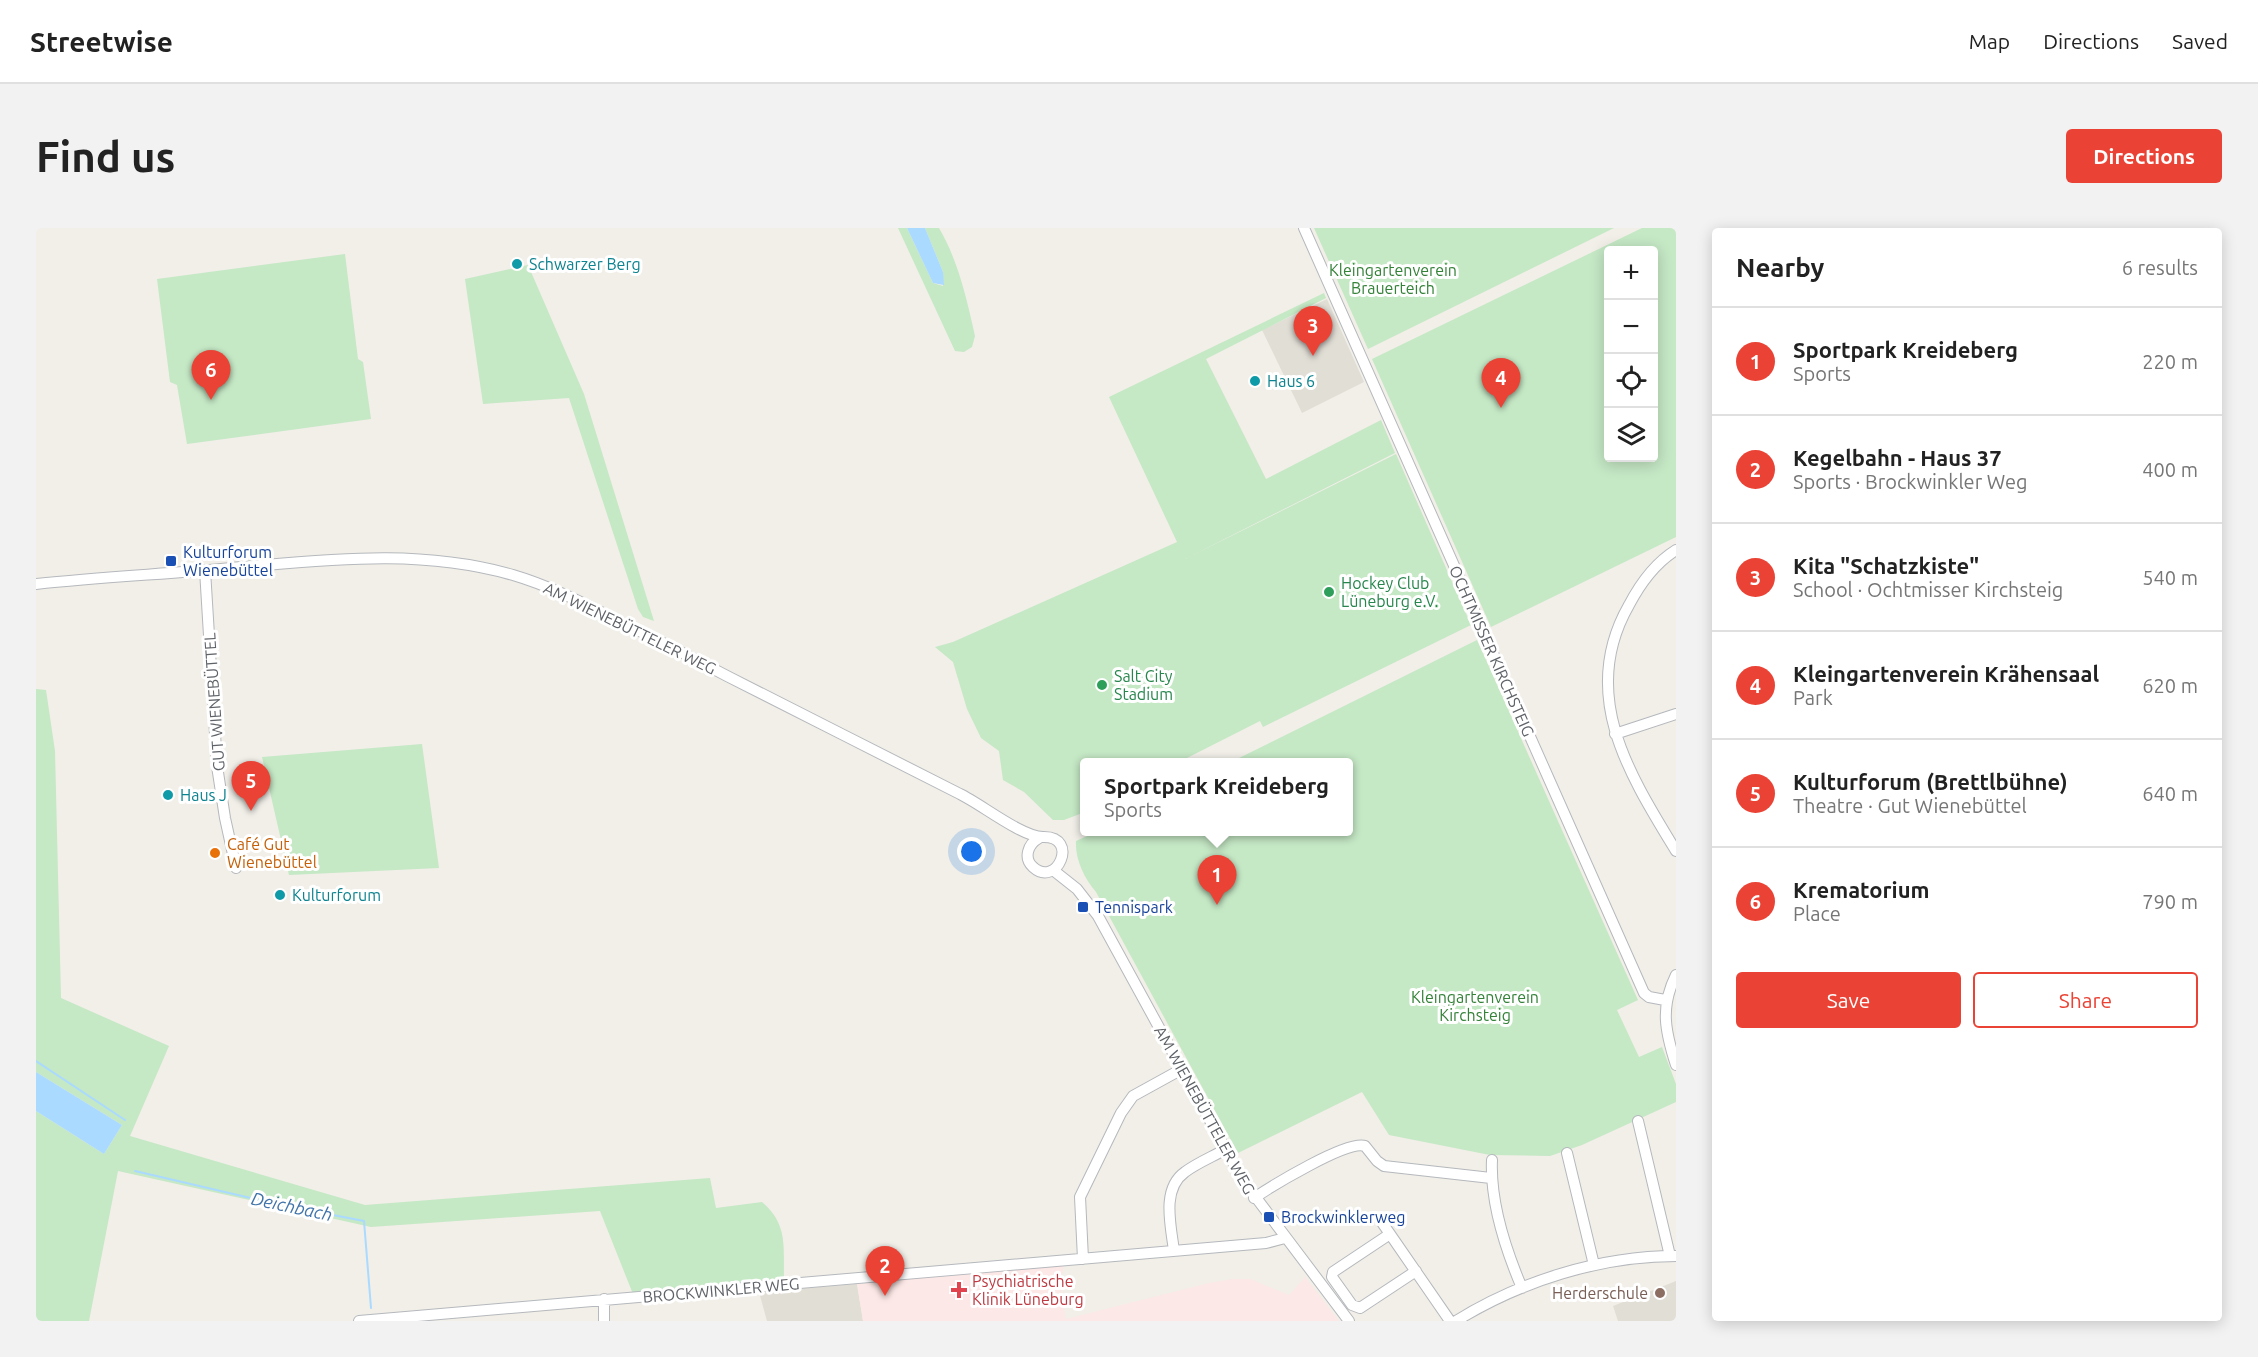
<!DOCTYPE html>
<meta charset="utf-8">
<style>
:root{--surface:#fff;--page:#f2f2f2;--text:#222;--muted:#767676;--line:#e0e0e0;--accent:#ea4335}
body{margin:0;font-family:Ubuntu,sans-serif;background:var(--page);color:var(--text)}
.controls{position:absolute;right:18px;top:18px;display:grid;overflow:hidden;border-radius:6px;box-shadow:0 3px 15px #0003}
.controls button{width:54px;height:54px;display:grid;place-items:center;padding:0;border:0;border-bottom:2px solid var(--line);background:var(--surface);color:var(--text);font:30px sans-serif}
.you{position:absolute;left:936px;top:624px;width:21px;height:21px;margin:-15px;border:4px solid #fff;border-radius:50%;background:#1a73e8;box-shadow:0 0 0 9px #1a73e833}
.badge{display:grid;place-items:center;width:39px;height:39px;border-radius:50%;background:var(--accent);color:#fff;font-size:20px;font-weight:700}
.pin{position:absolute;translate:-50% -50px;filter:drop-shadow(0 2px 3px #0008)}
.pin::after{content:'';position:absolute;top:32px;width:21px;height:18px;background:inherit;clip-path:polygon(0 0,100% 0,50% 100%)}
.popup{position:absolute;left:1044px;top:530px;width:273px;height:78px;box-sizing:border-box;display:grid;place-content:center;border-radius:6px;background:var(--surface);filter:drop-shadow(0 2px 4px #0005);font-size:20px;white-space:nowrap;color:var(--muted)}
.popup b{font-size:22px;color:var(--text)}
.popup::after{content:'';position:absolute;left:50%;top:100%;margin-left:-12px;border:12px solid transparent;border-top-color:var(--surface)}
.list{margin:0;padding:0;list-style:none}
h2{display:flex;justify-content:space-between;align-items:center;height:78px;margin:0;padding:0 24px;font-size:26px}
h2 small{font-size:20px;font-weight:400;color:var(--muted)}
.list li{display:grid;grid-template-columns:39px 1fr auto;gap:18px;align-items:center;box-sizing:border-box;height:108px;padding:0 24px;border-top:2px solid var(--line)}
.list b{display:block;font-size:22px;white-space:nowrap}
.list p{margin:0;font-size:20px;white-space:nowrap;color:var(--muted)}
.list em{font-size:20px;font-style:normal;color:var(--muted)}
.actions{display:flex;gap:12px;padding:18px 24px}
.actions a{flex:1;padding:14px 0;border:2px solid var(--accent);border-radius:6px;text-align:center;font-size:21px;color:var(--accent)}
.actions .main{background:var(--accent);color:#fff}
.icon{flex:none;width:33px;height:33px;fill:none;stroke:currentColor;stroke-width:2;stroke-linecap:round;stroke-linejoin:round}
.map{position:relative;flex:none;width:1640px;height:1093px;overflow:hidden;border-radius:6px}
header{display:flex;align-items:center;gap:36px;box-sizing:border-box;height:84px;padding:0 30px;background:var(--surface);border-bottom:2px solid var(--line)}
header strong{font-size:28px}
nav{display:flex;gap:33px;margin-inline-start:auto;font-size:21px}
.intro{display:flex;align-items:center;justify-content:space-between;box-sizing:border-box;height:144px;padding:0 36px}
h1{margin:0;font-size:42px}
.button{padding:15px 27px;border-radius:6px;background:var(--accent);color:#fff;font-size:21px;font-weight:700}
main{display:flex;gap:36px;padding:0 36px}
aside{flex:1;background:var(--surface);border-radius:6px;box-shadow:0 3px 15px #0003}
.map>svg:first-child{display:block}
.education{fill:#e1ded6}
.medical{fill:#fce8e6}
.green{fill:#c5e8c5;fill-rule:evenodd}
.water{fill:#aadaff}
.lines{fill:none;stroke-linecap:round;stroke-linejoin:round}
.stream{stroke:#aadaff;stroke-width:2}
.minor-casing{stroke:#b5b8bc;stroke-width:12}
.minor{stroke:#fff;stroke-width:10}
.culture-dot{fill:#0f9aa8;stroke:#fff;stroke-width:2}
.transit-dot{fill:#1a4fb4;stroke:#fff;stroke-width:2}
.leisure-dot{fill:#2e9e5b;stroke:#fff;stroke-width:2}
.food-dot{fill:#e8710a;stroke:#fff;stroke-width:2}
.health-dot{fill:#e0444e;stroke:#fff;stroke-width:2}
.education-dot{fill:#8d6e63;stroke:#fff;stroke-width:2}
.labels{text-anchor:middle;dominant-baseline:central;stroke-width:6;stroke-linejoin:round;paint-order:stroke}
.culture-label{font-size:16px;fill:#0d838f;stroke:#fff;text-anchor:start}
.park-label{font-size:16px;fill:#348238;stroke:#fff}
.transit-label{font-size:16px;fill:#164399;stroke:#fff;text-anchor:start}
.leisure-label{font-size:16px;fill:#27864d;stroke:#fff;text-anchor:start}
.street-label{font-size:16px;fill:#5f6368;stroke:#fff}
.food-label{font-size:16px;fill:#c56008;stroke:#fff;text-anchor:start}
.health-label{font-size:16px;fill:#be3a42;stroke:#fff;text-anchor:start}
.education-label{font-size:16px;fill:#785e54;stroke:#fff;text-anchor:end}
.water-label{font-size:18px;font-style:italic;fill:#4174aa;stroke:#fff}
</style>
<header>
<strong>Streetwise</strong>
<nav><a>Map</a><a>Directions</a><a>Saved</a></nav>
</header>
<div class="intro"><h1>Find us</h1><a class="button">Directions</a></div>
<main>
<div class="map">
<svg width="1640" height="1093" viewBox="0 0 1640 1093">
<rect width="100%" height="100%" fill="#f1efe8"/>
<!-- education -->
<path class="education" d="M1291,71L1328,154L1266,185L1226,102Z
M1640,1053V1093H1582L1577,1078Z
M821,1056L827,1093H731L723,1064Z"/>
<!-- medical -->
<path class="medical" d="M1028,1037L1024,1057L1030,1091L1173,1055L1197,1051H1214L1253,1067L1269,1049L1303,1093H827L821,1056Z"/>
<!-- green -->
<path class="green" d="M862,0H871L897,55L907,58V44L889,0H903C922,32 931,72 939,108L936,119L928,124L919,123Z
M1278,0H1578L1332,121Z
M1606,0H1640V309L1455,399L1336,131ZM1572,22H1618V230H1572Z
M309,26L322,131L327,134L335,191L151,216L141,157L134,154L121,51Z
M492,37L548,166L618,393L607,389L602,381L533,170L447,176L429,51Z
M1288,65L1290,70L1170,131L1230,251L1345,192L1359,225L1149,331L1360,226L1435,397L1227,499L1224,493L1143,534H1049V584L1028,592H1017L988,564L967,552L963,523L945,510L931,481L917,434L899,419L917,414L1141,314L1073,169Z
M1441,412L1602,772L1581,782L1603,829L1626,819L1640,856V874L1546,917L1514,928L1454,927L1353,907L1326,864L1202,925L1060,664C1048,650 1039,631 1040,613L1060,604H1313V534H1195Z
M0,461L10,462L19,523L25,770L133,818L94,908L329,977L674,950L680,980L726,974C753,997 747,1020 748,1053L597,1066L564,983L335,999L82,943L53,1093H0V883L68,926L86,897L0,844Z
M386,516L403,640L253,647L226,529Z"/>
<!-- water -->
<path class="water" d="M871,0H889L907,44L908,57L897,55Z
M0,844L86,897L68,926L0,883Z"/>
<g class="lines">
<!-- stream -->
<path class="stream" d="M0,833L89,892
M99,943L240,976L328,993L335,1080"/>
<!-- minor casing -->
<g class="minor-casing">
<path id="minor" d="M1268,0L1608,765L1613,769L1629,772
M1640,322C1619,335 1604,356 1593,377C1542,466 1593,546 1640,623
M169,342L181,538L189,590L200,640
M0,356C65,349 130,346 195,340C291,332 382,320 477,347C511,357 543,373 575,389C614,408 653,428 691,448C769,487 846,527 924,566C945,576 986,609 1007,609C1044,608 1021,661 997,639C987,630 992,616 1003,610
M1579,506L1640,486
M1017,642L1041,661L1062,688L1206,951L1313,1093
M1640,747C1624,779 1629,803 1640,837
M1602,893L1634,1028
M1531,925L1558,1037
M1456,932C1454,975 1469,1020 1486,1060
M1218,970C1236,958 1311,912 1329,918L1341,933L1348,938L1455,950
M1345,993L1414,1093
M1354,1006L1297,1044L1296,1049L1316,1077L1324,1080L1380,1043
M1138,1023C1135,998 1125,961 1149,944C1161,935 1176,929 1190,921
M1047,1031L1044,969L1085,885L1097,868L1146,841
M568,1071V1093
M323,1093L1230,1015L1249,1010
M1420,1093C1485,1053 1564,1028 1640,1028"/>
</g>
<!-- minor -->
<use href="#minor" class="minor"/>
</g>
<!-- markers -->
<g class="culture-dot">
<circle cx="481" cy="36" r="6"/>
<circle cx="1219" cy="153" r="6"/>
<circle cx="132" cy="567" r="6"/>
<circle cx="244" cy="667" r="6"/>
</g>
<g class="transit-dot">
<rect x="129" y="327" width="12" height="12" rx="3"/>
<rect x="1041" y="673" width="12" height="12" rx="3"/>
<rect x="1227" y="983" width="12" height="12" rx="3"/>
</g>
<g class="leisure-dot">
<circle cx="1293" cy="364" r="6"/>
<circle cx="1066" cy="457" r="6"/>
</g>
<circle class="food-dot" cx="179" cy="625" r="6"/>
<path class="health-dot" d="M920 1053h6v6h6v6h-6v6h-6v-6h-6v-6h6z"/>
<circle class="education-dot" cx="1624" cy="1065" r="6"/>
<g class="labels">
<!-- culture labels -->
<g class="culture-label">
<text x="493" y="36">Schwarzer Berg</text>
<text x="1231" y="153">Haus 6</text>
<text x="144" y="567">Haus J</text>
<text x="256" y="667">Kulturforum</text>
</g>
<!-- park labels -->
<g class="park-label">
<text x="1357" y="42">Kleingartenverein<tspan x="1357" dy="18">Brauerteich</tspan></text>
<text x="1439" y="769">Kleingartenverein<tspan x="1439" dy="18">Kirchsteig</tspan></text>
</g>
<!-- transit labels -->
<g class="transit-label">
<text x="147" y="324">Kulturforum<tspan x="147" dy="18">Wienebüttel</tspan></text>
<text x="1059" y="679">Tennispark</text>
<text x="1245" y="989">Brockwinklerweg</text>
</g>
<!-- leisure labels -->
<g class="leisure-label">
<text x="1305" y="355">Hockey Club<tspan x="1305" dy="18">Lüneburg e.V.</tspan></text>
<text x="1078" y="448">Salt City<tspan x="1078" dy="18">Stadium</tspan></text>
</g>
<!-- street labels -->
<g class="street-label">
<text transform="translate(594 400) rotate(26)">AM WIENEBÜTTELER WEG</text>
<text transform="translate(1456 423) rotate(66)">OCHTMISSER KIRCHSTEIG</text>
<text transform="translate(178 474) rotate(-94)">GUT WIENEBÜTTEL</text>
<text transform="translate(1169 882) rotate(61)">AM WIENEBÜTTELER WEG</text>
<text transform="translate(685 1062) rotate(-5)">BROCKWINKLER WEG</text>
</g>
<!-- food labels -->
<g class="food-label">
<text x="191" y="616">Café Gut<tspan x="191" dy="18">Wienebüttel</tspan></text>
</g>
<!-- health labels -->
<g class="health-label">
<text x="936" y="1053">Psychiatrische<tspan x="936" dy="18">Klinik Lüneburg</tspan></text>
</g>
<!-- education labels -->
<g class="education-label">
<text x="1612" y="1065">Herderschule</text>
</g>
<!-- water labels -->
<g class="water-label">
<text transform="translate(256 978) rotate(12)">Deichbach</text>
</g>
</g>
</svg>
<div class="controls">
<button>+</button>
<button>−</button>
<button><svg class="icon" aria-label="locate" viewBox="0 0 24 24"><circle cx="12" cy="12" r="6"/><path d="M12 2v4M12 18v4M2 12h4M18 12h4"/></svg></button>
<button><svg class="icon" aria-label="layers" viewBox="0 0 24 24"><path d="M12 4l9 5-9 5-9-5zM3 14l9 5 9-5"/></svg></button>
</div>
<div class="you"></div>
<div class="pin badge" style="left:1181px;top:677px">1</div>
<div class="popup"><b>Sportpark Kreideberg</b>Sports</div>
<div class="pin badge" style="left:849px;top:1068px">2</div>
<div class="pin badge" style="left:1277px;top:128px">3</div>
<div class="pin badge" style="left:1465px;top:180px">4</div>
<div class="pin badge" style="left:215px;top:583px">5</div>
<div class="pin badge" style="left:175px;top:172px">6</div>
</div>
<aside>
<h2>Nearby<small>6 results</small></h2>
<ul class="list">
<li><span class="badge">1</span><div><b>Sportpark Kreideberg</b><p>Sports</p></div><em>220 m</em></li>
<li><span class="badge">2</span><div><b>Kegelbahn - Haus 37</b><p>Sports · Brockwinkler Weg</p></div><em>400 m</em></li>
<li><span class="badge">3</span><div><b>Kita &quot;Schatzkiste&quot;</b><p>School · Ochtmisser Kirchsteig</p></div><em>540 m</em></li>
<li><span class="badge">4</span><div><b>Kleingartenverein Krähensaal</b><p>Park</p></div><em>620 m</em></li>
<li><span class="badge">5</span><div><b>Kulturforum (Brettlbühne)</b><p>Theatre · Gut Wienebüttel</p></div><em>640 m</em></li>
<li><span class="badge">6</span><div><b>Krematorium</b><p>Place</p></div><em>790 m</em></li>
</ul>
<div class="actions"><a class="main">Save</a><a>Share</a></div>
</aside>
</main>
